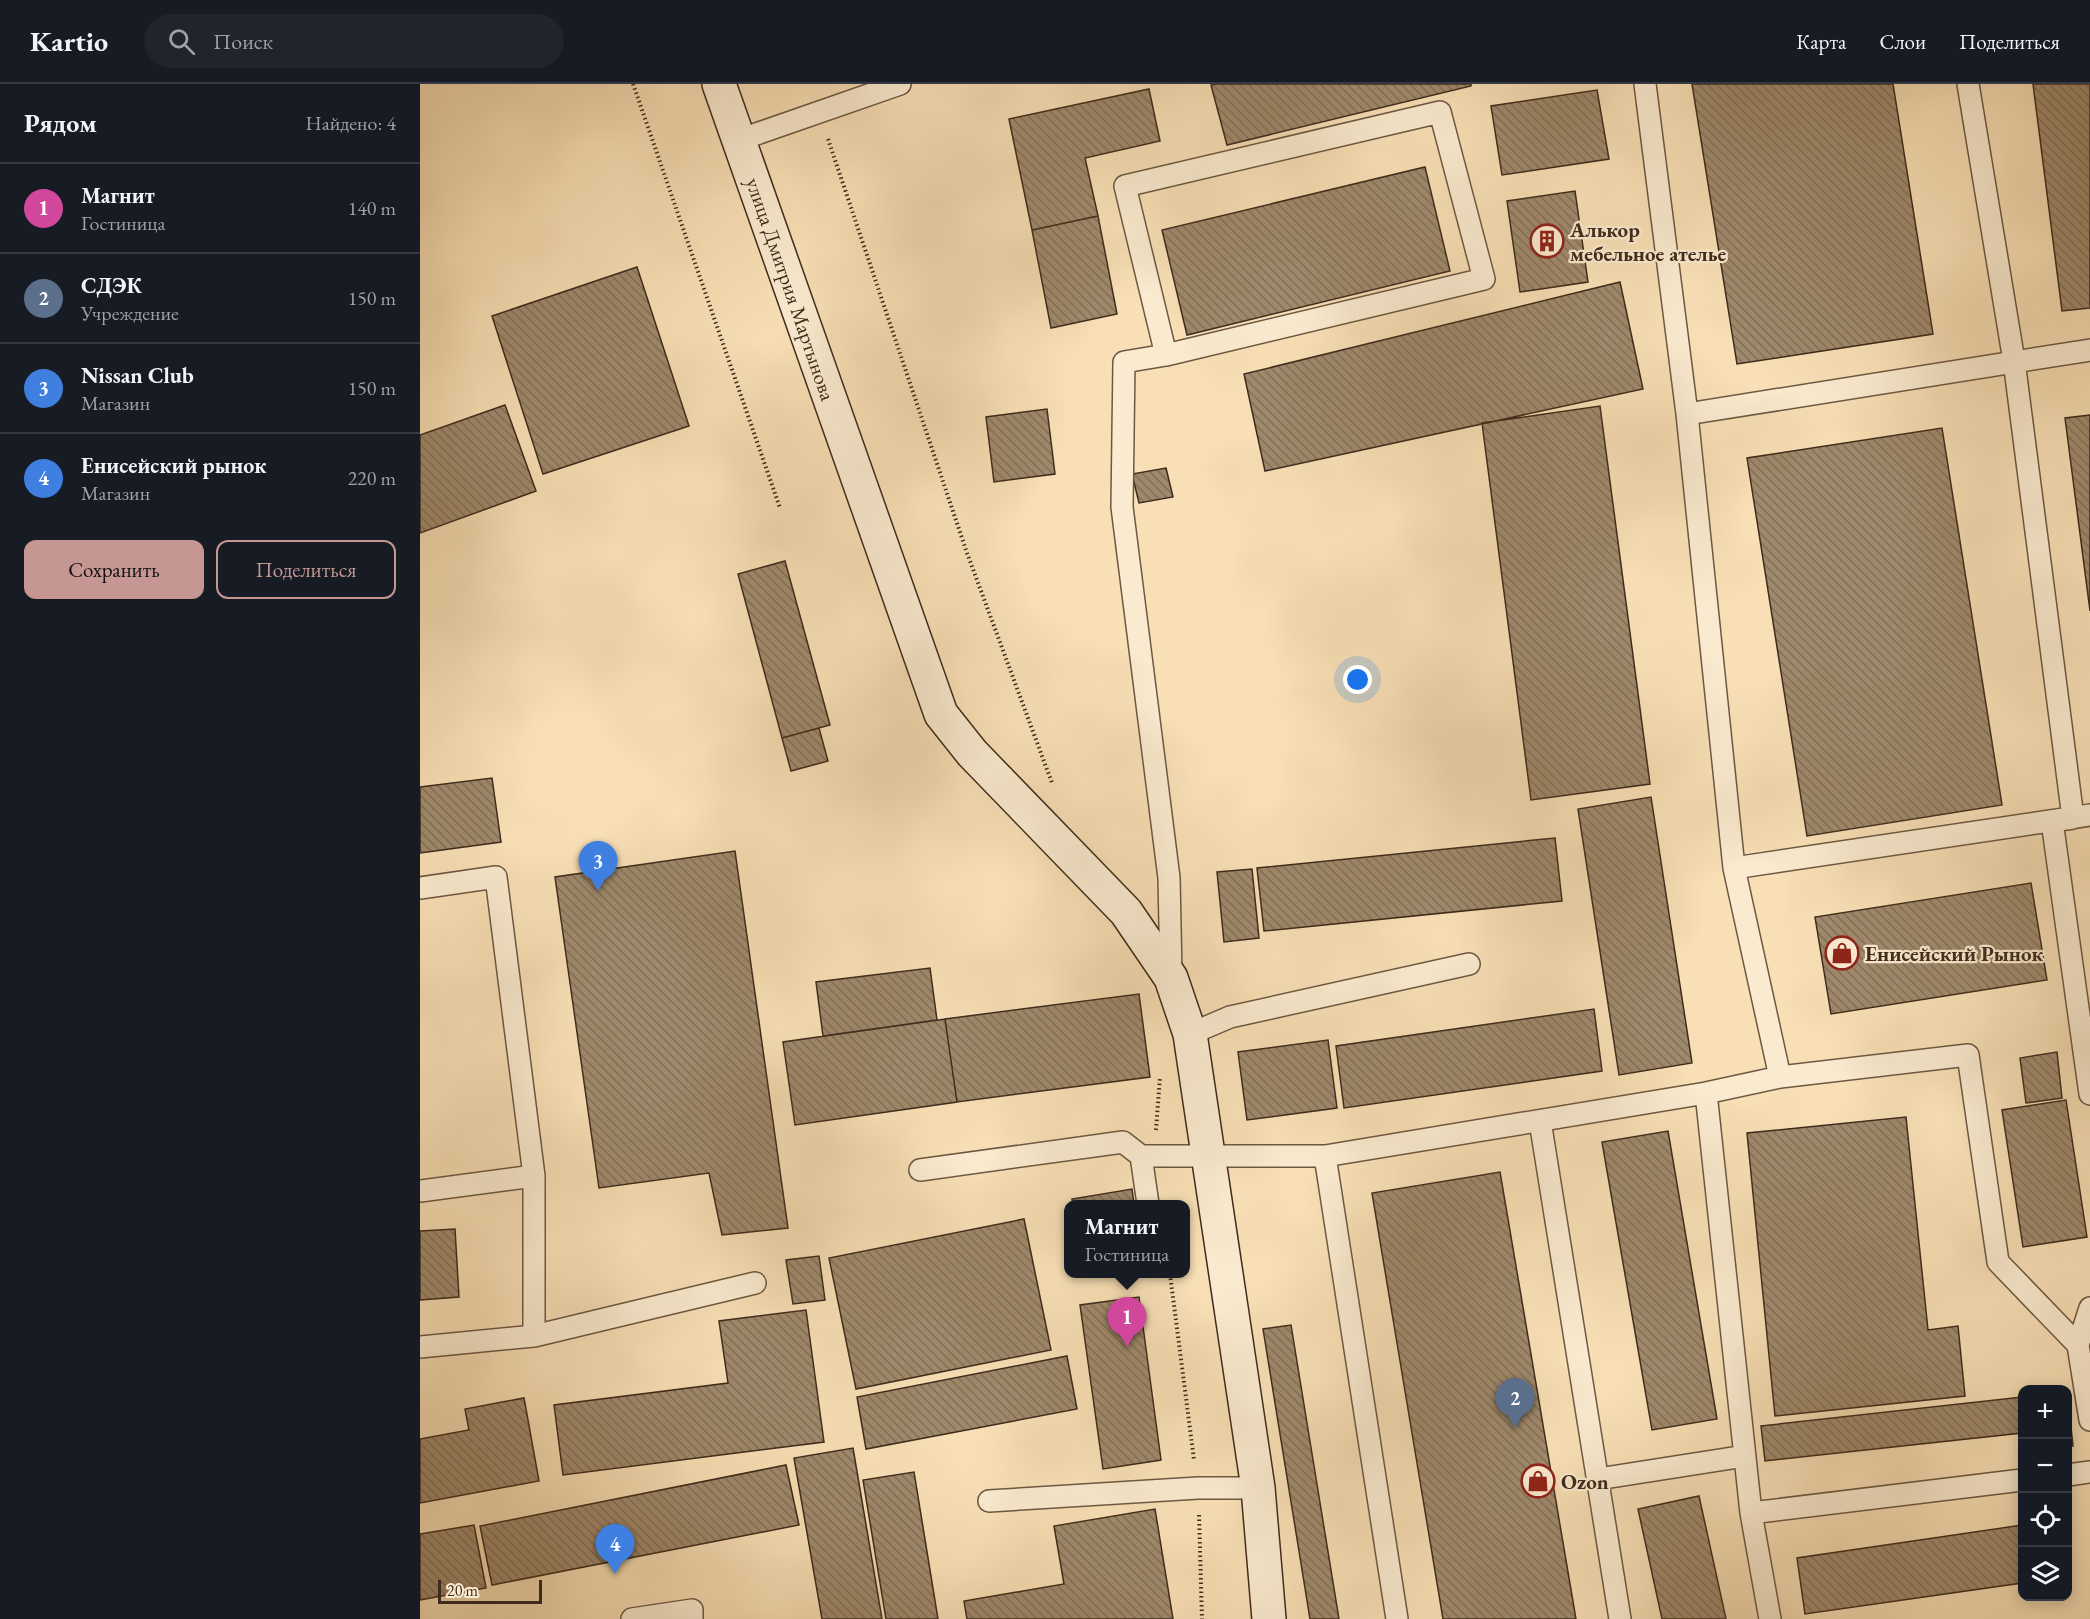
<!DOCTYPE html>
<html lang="ru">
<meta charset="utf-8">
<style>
:root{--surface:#171b24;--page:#20242c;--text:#f1f3f6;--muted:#9ea1a6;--line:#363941;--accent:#c59692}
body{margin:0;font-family:"EB Garamond",serif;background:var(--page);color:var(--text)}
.controls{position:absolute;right:18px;bottom:18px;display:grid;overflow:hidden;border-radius:12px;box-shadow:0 3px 15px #0003}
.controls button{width:54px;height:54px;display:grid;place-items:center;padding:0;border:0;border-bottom:2px solid var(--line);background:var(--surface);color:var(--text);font:30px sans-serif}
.scale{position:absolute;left:18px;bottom:15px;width:104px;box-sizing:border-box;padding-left:6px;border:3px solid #3f2b1c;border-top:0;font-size:16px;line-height:21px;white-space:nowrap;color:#3f2b1c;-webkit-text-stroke:4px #faeacf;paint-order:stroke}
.you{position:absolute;left:938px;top:596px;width:21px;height:21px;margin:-15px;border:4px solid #fff;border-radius:50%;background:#1a73e8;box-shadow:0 0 0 9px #1a73e833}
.badge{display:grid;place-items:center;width:39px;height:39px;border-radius:50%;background:var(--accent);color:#fff;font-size:20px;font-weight:700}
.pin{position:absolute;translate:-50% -50px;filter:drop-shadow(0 2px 3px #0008)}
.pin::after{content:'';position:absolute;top:32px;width:21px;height:18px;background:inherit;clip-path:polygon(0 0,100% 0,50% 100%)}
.popup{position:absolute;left:644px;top:1116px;width:126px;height:78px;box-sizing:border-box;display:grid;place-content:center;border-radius:12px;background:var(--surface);filter:drop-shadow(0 2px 4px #0005);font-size:20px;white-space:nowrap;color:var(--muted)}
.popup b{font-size:22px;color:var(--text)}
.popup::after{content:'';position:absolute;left:50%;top:100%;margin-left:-12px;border:12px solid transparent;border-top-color:var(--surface)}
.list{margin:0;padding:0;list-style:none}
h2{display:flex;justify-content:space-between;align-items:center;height:78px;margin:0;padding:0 24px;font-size:26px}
h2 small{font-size:20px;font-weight:400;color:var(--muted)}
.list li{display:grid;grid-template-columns:39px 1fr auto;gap:18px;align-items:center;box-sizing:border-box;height:90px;padding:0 24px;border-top:2px solid var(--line)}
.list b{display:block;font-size:22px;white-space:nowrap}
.list p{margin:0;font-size:20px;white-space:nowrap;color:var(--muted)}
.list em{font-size:20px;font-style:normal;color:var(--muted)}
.actions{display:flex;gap:12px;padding:18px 24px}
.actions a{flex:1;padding:14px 0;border:2px solid var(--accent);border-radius:12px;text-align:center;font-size:21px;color:var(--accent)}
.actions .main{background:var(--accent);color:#111}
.icon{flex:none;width:33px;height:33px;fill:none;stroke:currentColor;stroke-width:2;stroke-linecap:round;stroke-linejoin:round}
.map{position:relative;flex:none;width:1670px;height:1535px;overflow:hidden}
header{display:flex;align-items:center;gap:36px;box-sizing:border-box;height:84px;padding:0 30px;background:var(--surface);border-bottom:2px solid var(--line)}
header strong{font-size:28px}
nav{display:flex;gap:33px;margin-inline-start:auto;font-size:21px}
.search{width:420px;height:54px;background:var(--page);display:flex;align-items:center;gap:15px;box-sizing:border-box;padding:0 21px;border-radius:33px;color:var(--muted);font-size:22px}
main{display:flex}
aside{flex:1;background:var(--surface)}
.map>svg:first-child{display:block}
.building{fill:url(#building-back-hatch);stroke:#3f2b1c;stroke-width:1.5}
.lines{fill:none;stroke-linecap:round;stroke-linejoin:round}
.lane-casing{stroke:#6d5842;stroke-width:24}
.secondary-casing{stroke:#3f2b1c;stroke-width:36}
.path{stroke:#3f2b1c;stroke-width:4;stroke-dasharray:1.5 3;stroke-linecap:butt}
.lane{stroke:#faeacf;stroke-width:21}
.secondary{stroke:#faeacf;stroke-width:33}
.labels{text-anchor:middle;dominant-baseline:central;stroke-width:4.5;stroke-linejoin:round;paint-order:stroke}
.poi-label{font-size:21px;font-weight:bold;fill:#3f2b1c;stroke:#faeacf;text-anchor:start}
.street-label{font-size:21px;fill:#3f2b1c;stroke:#faeacf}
</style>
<header>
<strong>Kartio</strong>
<div class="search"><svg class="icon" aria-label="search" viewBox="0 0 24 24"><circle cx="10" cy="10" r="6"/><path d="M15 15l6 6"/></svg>Поиск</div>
<nav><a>Карта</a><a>Слои</a><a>Поделиться</a></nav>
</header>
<main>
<aside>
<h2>Рядом<small>Найдено: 4</small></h2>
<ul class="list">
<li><span class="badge" style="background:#d1479c">1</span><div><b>Магнит</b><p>Гостиница</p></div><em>140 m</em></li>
<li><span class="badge" style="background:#5c6f8a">2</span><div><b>СДЭК</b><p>Учреждение</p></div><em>150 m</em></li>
<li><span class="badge" style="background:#3f7fe0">3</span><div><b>Nissan Club</b><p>Магазин</p></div><em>150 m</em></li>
<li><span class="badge" style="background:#3f7fe0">4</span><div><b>Енисейский рынок</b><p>Магазин</p></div><em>220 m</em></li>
</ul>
<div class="actions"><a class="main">Сохранить</a><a>Поделиться</a></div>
</aside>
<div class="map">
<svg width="1670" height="1535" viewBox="0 0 1670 1535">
<defs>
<pattern id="building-back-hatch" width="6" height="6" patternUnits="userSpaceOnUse" patternTransform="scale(1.5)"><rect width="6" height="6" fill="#9f896c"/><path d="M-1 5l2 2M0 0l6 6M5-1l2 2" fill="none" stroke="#837058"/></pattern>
</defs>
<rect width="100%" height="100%" fill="#f8dfb5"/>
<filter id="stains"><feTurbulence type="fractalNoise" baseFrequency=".00333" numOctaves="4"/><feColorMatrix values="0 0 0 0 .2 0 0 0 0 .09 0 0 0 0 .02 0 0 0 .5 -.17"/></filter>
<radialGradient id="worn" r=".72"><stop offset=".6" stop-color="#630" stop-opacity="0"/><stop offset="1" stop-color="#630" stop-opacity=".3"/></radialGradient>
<!-- building -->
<path class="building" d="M796,0H1051V2L807,61L791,1Z
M1272,0H1473L1513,250L1317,280Z
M1613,0H1670V224L1642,227Z
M729,5L740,57L665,74L678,132L612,146L589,35Z
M1177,6L1189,75L1082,91L1071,22Z
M1005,83L1030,187L767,251L742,146Z
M1155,107L1168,198L1100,208L1087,117Z
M678,132L697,230L631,244L612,146Z
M217,183L269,342L123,390L72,232Z
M1200,198L1223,305L845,387L824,290Z
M85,321L116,407L0,449V351Z
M1180,322L1230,700L1111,716L1062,339Z
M627,325L635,390L574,398L566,333Z
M1670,331V527L1645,334Z
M1522,344L1582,721L1387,752L1327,374Z
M746,384L753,413L719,419L712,390Z
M365,477L410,641L362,654L318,490Z
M399,644L408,677L371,687L362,654Z
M72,694L81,758L0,769V703Z
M1231,713L1272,979L1199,991L1158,725Z
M1135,754L1142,817L844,847L837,784Z
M315,767L368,1144L302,1151L289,1089L179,1104L135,793Z
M832,785L839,854L804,858L797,788Z
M1611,799L1627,896L1411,930L1395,833Z
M510,884L517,936L403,952L396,898Z
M719,910L730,993L537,1018L525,935Z
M1174,925L1182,987L924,1024L916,962Z
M525,935L537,1018L375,1041L363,958Z
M908,956L917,1024L827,1036L818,968Z
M1637,968L1642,1014L1606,1019L1600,974Z
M1646,1016L1667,1153L1603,1163L1582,1026Z
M1486,1033L1508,1246L1538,1242L1545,1312L1355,1332L1327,1049Z
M1248,1047L1297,1335L1232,1346L1182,1058Z
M1080,1088L1156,1535H1023L952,1109Z
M712,1105L714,1120H653L652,1115Z
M604,1135L631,1266L436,1305L409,1174Z
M35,1145L39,1213L0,1216V1147Z
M399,1172L405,1216L373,1220L366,1176Z
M719,1213L741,1376L683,1385L660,1221Z
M386,1226L404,1358L143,1391L134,1321L308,1299L299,1237Z
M871,1241L919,1535H890L843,1245Z
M647,1272L657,1325L446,1365L437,1313Z
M1602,1313V1349L1345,1377L1341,1342Z
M104,1314L119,1397L0,1419V1355L49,1346L45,1325Z
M1648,1316L1653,1362H1648Z
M433,1364L462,1535H402L374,1374Z
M366,1381L379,1441L72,1501L60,1442Z
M494,1388L518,1535H466L443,1396Z
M1279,1412L1306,1535H1242L1218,1425Z
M735,1425L753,1535H547L544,1517L644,1500L634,1442Z
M54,1441L66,1504L0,1516V1450Z
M1602,1441V1499L1385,1530L1377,1474Z"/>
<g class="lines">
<!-- lane casing -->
<g class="lane-casing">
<path id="lane" d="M1225,0L1267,330
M1548,0L1594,277L1653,734L1632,737L1663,960
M319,56L480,0
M746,271L1064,195L1020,28L705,102L746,271L704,278L702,423L749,794L751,891
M1314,784L1670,731
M0,804L76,793L114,1092V1252L0,1263
M770,950L810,933L1049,880
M1670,959L1663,960L1670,1010
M1360,993L1314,784L1267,330L1670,266
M1286,1009L1331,1429L1350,1535
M1120,1037L1200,1535
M721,1072L728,1120
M905,1072L977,1535
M500,1086L703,1058L721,1072H905L1286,1009L1360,993L1548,971L1578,1178L1658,1261
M0,1107L114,1092
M1670,1224L1658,1261L1670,1336
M114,1252L335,1199
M1648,1391L1670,1388
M1178,1395L1325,1372
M569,1417L778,1404H838
M1331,1429L1602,1396
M212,1535L272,1526V1535"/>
</g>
<!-- secondary casing -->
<g class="secondary-casing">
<path id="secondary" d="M299,0L521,630L552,669L706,828L751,894L770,950L838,1404L849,1535"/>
</g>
<!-- path -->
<path class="path" d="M213,0L360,424
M408,55L547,469L632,699
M736,1046L740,993
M750,1190L774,1376
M779,1431L782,1535"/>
<!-- lane -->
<use href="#lane" class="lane"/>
<!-- secondary -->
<use href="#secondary" class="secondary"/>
</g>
<!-- icons -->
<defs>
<g id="building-ring" transform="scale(1.725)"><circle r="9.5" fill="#faeacf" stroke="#8f2418" stroke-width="1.5"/><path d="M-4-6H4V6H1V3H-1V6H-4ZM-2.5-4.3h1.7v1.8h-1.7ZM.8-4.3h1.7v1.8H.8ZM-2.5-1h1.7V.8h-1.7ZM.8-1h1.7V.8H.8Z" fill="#8f2418"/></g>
<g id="shop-ring" transform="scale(1.725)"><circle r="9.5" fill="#faeacf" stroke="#8f2418" stroke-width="1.5"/><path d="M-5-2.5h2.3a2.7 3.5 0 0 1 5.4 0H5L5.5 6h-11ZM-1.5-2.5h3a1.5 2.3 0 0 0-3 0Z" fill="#8f2418"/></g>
</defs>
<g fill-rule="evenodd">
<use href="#building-ring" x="1127" y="157"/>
<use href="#shop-ring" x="1422" y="869"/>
<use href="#shop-ring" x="1118" y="1397"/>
</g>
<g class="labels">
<!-- poi labels -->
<g class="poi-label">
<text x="1150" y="145">Алькор<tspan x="1150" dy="24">мебельное ателье</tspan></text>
<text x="1445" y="869">Енисейский Рынок</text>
<text x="1141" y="1397">Ozon</text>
</g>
<!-- street labels -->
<g class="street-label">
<text transform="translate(371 205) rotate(71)">улица Дмитрия Мартынова</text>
</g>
</g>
<rect width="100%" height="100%" filter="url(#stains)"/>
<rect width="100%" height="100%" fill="url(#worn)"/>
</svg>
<div class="controls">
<button>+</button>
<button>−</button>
<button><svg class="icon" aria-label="locate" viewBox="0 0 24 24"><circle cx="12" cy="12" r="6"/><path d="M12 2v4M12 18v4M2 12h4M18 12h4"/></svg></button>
<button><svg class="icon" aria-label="layers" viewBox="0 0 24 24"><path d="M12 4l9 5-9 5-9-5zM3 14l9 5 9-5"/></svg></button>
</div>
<div class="scale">20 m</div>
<div class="you"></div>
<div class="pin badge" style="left:707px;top:1263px;background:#d1479c">1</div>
<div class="popup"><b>Магнит</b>Гостиница</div>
<div class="pin badge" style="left:1095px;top:1344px;background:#5c6f8a">2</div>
<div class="pin badge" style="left:178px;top:807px;background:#3f7fe0">3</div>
<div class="pin badge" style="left:195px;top:1490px;background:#3f7fe0">4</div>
</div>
</main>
